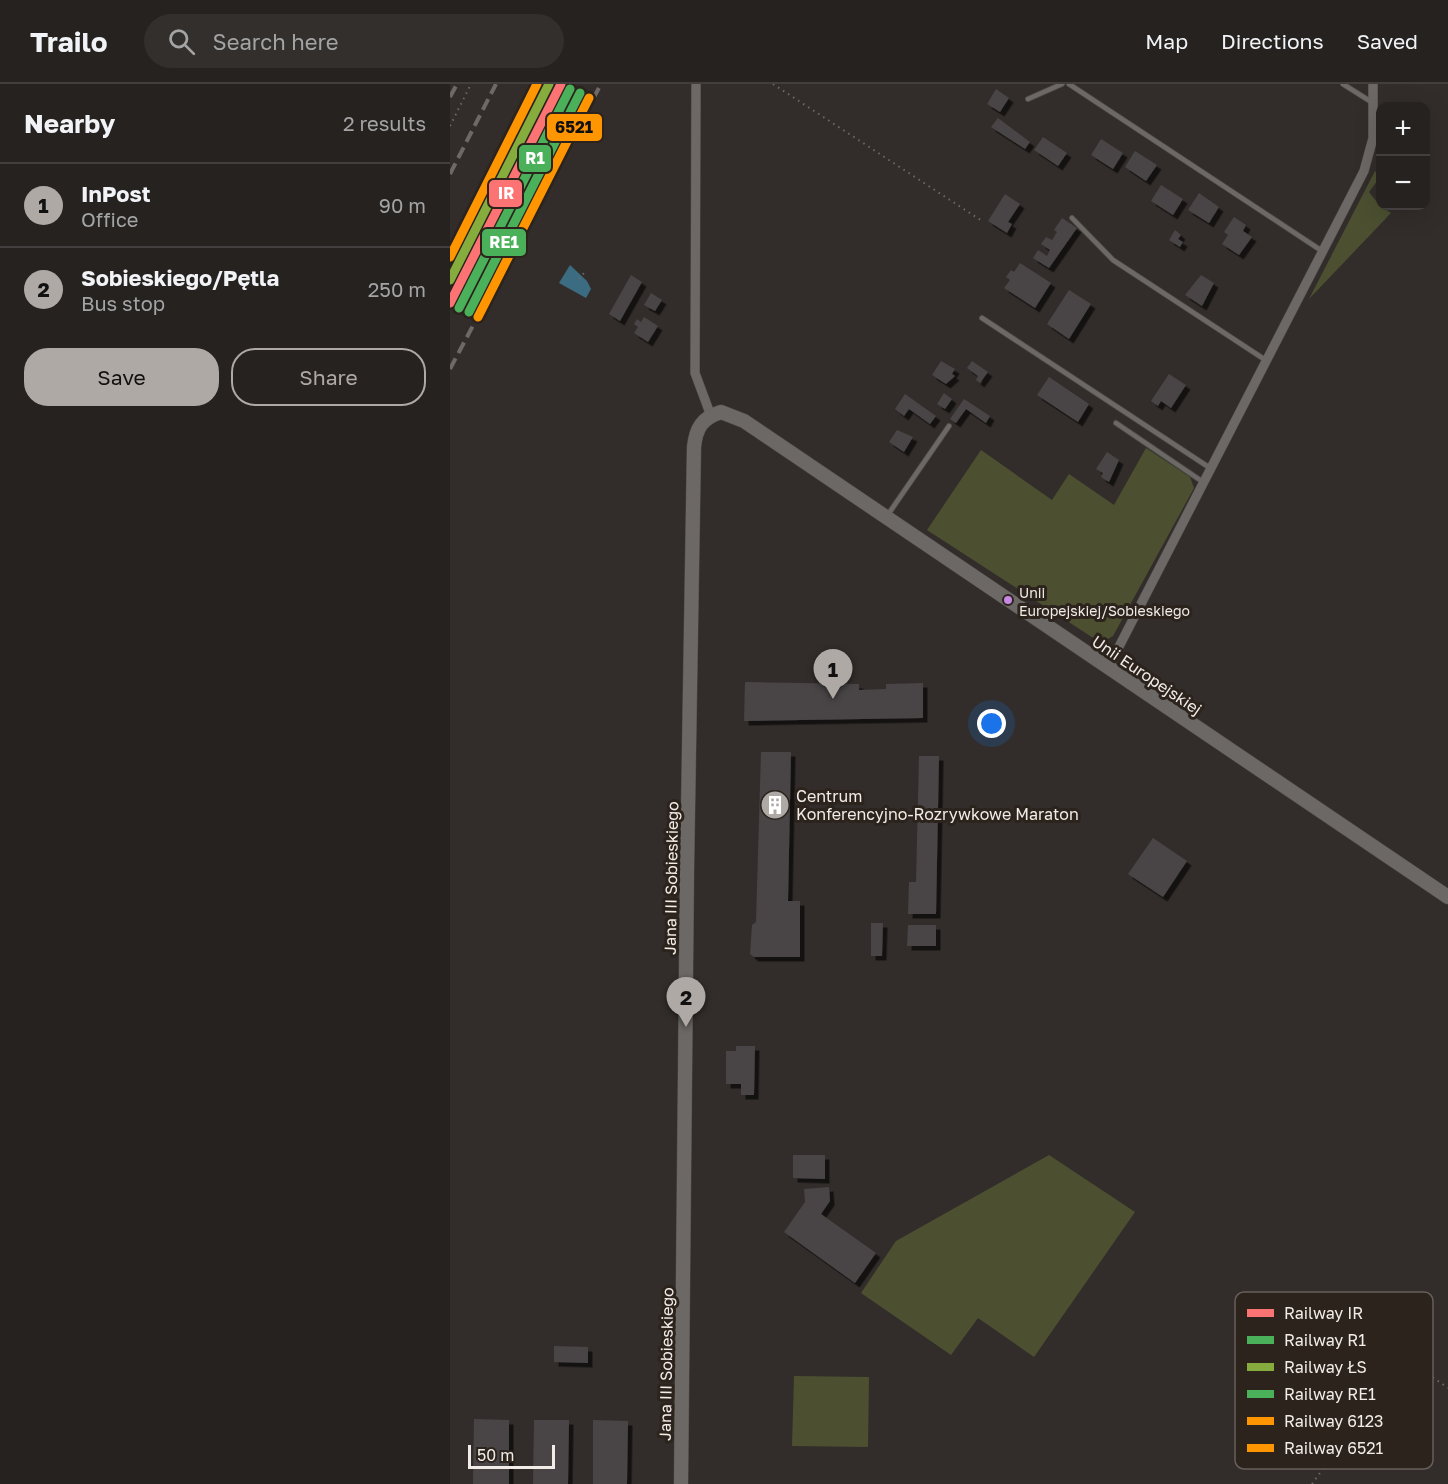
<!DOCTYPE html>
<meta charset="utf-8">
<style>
:root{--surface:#262220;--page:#322f2d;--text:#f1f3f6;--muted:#a4a4a5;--line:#423f3e;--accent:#afa9a6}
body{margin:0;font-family:"Golos Text",sans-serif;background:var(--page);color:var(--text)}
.controls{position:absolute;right:18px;top:18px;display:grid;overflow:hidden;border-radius:12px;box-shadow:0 6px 24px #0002}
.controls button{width:54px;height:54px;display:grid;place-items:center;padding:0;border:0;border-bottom:2px solid var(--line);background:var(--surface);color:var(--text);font:30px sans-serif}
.scale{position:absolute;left:18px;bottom:15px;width:87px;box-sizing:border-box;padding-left:6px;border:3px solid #f2ece8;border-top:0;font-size:16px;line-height:21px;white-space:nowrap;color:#f2ece8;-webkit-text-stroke:4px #2b231c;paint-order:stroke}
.you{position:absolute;left:542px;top:640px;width:21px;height:21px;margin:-15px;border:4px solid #fff;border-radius:50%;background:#1a73e8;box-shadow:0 0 0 9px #1a73e833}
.badge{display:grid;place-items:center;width:39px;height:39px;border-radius:50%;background:var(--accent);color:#111;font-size:20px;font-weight:700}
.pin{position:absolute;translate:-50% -50px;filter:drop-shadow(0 2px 3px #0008)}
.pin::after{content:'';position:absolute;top:32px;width:21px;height:18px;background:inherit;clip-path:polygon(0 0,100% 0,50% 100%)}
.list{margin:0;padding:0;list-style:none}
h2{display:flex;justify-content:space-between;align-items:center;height:78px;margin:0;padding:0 24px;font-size:26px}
h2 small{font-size:20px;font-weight:400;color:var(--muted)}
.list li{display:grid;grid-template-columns:39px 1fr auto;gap:18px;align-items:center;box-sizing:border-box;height:84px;padding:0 24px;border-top:2px solid var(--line)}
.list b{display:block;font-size:22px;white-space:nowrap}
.list p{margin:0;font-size:20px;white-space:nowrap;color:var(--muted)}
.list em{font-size:20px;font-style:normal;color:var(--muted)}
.actions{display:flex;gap:12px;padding:18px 24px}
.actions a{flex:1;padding:14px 0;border:2px solid var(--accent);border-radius:24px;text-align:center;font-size:21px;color:var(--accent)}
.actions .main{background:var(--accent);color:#111}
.icon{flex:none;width:33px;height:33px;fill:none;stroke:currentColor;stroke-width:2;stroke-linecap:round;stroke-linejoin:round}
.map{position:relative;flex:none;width:998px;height:1400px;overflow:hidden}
header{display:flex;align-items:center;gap:36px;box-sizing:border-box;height:84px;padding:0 30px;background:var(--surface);border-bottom:2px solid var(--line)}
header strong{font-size:28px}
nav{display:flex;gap:33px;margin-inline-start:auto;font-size:21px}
.search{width:420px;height:54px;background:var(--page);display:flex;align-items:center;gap:15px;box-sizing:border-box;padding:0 21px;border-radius:33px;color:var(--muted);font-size:22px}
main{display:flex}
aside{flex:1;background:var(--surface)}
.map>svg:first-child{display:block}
.green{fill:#4c5031}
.water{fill:#3b6c81}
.building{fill:#484546;filter:url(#shadow)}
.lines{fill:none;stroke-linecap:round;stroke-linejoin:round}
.service-casing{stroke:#4d4946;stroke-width:6}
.minor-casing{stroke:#4d4946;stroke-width:10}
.secondary-casing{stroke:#4d4946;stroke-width:15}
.path{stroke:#6e6966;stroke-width:2;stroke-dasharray:1.5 4.5;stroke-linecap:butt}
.service{stroke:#6b6865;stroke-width:4.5}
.minor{stroke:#6b6865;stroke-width:9}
.secondary{stroke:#6b6865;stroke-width:14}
.rail{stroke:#6e6966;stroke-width:4;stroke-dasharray:12 6;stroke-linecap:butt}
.rail-1-casing{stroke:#2b231c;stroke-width:14}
.rail-2-casing{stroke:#2b231c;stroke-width:14}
.rail-3-casing{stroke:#2b231c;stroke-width:14}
.rail-4-casing{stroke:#2b231c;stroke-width:14}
.rail-5-casing{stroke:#2b231c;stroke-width:14}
.rail-6-casing{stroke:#2b231c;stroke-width:14}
.rail-1{stroke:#fc7373;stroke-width:9}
.rail-2{stroke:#4ab15a;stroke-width:9}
.rail-3{stroke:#85ac3c;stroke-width:9}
.rail-4{stroke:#4ab15a;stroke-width:9}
.rail-5{stroke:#ff9500;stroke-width:9}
.rail-6{stroke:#ff9500;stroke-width:9}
.bus-dot{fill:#c787e3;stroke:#2b231c;stroke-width:2}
.labels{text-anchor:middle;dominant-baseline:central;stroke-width:6;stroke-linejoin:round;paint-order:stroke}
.bus-label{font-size:14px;fill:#f2ece8;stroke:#2b231c;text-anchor:start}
.street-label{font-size:16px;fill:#f2ece8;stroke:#2b231c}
.poi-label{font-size:16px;fill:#f2ece8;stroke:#2b231c;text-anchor:start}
.key{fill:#2b231c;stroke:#675f59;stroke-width:1.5}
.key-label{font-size:16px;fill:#f2ece8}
.line-badge{stroke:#2b231c;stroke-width:2}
.badge-label{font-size:16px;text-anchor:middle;font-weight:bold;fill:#fff}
.pale-badge-label{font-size:16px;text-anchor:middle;font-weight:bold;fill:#111}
</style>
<header>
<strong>Trailo</strong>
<div class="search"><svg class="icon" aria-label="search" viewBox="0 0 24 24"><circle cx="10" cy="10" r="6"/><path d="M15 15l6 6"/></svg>Search here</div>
<nav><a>Map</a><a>Directions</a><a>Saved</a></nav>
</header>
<main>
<aside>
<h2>Nearby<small>2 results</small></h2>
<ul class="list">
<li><span class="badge">1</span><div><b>InPost</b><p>Office</p></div><em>90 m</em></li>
<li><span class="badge">2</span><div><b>Sobieskiego/Pętla</b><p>Bus stop</p></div><em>250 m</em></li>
</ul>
<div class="actions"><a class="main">Save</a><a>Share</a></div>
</aside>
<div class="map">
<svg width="998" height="1400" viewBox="0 0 998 1400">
<defs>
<filter id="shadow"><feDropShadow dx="4.5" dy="4.5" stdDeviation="0" flood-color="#0009"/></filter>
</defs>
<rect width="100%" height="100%" fill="#322d2a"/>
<!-- green -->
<path class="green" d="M925,87L930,93L919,108L930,122L941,129L859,215Z
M696,364L740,393L744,404L663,552L651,559L477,446L531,366L602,416L619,390L664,421Z
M599,1071L685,1128L584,1273L528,1234L501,1271L411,1209L446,1157Z
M344,1292L419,1293L418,1363L342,1362Z"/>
<!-- water -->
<path class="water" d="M120,181L137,197L141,205L136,214L109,199Z"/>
<!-- building -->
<path class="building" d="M546,5L559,14L550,28L537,20Z
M548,34L580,58L575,65L541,43Z
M593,53L617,69L608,82L584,66Z
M651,55L673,69L663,85L641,71Z
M685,67L707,81L696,97L675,83Z
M711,101L733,115L723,131L701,117Z
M749,109L769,123L759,139L738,126Z
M555,110L570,120L558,138L562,140L557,149L538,137Z
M784,133L796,141L793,147L802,153L789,171L772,160L778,151L774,148Z
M612,134L627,144L599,184L583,174L588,166L597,172L600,166L591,160L596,153L602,156L607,148L604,146Z
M725,146L731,151L728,155L733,158L730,163L719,156Z
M570,179L601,199L585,224L554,204L560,196L556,193L561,186L564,188Z
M181,191L192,198L170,237L159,230Z
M751,191L764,199L752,222L735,211Z
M619,206L641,220L619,255L597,240Z
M201,209L212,216L205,227L194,221Z
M194,233L208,242L198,258L184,249L188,243L184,240L187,235L191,238Z
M491,277L505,285L502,290L505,292L496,300L482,291Z
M522,277L538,288L530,299L526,296L528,292L517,284Z
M719,290L736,301L721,324L711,317L708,322L701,317Z
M599,293L639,320L628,338L587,311Z
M494,309L502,315L495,325L487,320Z
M455,310L486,332L480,340L459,325L454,332L445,325Z
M514,315L540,332L536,339L516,325L506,339L500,335Z
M447,346L463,353L454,368L439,358Z
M657,368L669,376L659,398L651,393L653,389L646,385Z
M295,598L409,600V606L436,605V600L473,599V634L294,637Z
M311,668H341L338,817H350V873H304L300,870L302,841L306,838Z
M469,672H489L486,830H458L459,798H466Z
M703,754L737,777L713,813L678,790Z
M421,839H433L432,872H421Z
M458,841H486V862H457Z
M286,962H305L304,1011H291V1000H276V967H286Z
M343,1071H375V1095L343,1094Z
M379,1103L380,1117L371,1130L426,1169L405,1199L334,1148L355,1118L354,1105Z
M104,1262L138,1263V1279L104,1278Z
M24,1335L59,1336V1400H23Z
M84,1336H119L118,1400H83Z
M143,1336L178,1337L177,1400H143Z"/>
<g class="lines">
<!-- service casing -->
<g class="service-casing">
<path id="service" d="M619,0L872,167
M893,0L923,19
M578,15L612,0
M622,134L663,176L817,277
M532,234L760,384
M666,339L753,398
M437,432L499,342"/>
</g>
<!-- minor casing -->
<g class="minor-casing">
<path id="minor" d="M246,0L245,289L261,332
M658,584L914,87L923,54V0"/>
</g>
<!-- secondary casing -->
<g class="secondary-casing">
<path id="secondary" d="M231,1400L237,787L244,363C246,344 252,334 271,328L294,337L998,813"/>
</g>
<!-- path -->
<path class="path" d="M323,0L532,137
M0,42L21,0
M129,195L134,189
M862,1400L954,1273L998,1304"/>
<!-- service -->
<use href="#service" class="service"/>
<!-- minor -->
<use href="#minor" class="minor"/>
<!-- secondary -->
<use href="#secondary" class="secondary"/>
<!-- rail -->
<path class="rail" d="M0,13L7,0
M0,90L46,0
M0,285L151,0"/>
<!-- rail-1 casing -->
<g class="rail-1-casing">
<path id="rail-1" d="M0,219L111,0"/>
</g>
<!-- rail-2 casing -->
<g class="rail-2-casing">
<path id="rail-2" d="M9,224L120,5"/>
</g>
<!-- rail-3 casing -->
<g class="rail-3-casing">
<path id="rail-3" d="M0,196L99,0"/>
</g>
<!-- rail-4 casing -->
<g class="rail-4-casing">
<path id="rail-4" d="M19,228L130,9"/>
</g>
<!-- rail-5 casing -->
<g class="rail-5-casing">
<path id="rail-5" d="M0,173L87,0"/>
</g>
<!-- rail-6 casing -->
<g class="rail-6-casing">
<path id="rail-6" d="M28,233L139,14"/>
</g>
<!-- rail-1 -->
<use href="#rail-1" class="rail-1"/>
<!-- rail-2 -->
<use href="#rail-2" class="rail-2"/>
<!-- rail-3 -->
<use href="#rail-3" class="rail-3"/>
<!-- rail-4 -->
<use href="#rail-4" class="rail-4"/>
<!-- rail-5 -->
<use href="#rail-5" class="rail-5"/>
<!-- rail-6 -->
<use href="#rail-6" class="rail-6"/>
</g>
<!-- icons -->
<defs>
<g id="building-disc" transform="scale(1.5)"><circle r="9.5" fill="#afa9a6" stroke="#2b231c"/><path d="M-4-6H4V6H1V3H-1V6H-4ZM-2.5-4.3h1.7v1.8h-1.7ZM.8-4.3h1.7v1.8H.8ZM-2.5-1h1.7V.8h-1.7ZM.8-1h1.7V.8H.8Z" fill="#fff"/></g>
</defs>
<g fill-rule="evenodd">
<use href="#building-disc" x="325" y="721"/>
</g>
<!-- markers -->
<circle class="bus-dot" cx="558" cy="516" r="5"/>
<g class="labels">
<!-- bus labels -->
<g class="bus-label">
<text x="569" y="508">Unii<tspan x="569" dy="18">Europejskiej/Sobieskiego</tspan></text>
</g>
<!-- street labels -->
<g class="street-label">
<text transform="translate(697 591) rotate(34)">Unii Europejskiej</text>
<text transform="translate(221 794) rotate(-89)">Jana III Sobieskiego</text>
<text transform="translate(216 1280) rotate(-89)">Jana III Sobieskiego</text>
</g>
<!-- poi labels -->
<g class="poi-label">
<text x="346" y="712">Centrum<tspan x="346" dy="18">Konferencyjno-Rozrywkowe Maraton</tspan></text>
</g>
</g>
<!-- legend -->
<rect x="785" y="1208" width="198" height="177" rx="9" class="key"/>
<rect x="797" y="1225" width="27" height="8" fill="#fc7373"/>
<rect x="797" y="1252" width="27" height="8" fill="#4ab15a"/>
<rect x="797" y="1279" width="27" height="8" fill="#85ac3c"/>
<rect x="797" y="1306" width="27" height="8" fill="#4ab15a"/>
<rect x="797" y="1333" width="27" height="8" fill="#ff9500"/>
<rect x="797" y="1360" width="27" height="8" fill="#ff9500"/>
<g class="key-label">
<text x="834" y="1235">Railway IR</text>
<text x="834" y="1262">Railway R1</text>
<text x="834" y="1289">Railway ŁS</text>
<text x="834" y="1316">Railway RE1</text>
<text x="834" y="1343">Railway 6123</text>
<text x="834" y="1370">Railway 6521</text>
</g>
<g class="line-badge">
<rect x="96" y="29" width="57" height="29" rx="6" fill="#ff9500"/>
<rect x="68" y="60" width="34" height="29" rx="6" fill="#4ab15a"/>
<rect x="38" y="95" width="35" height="29" rx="6" fill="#fc7373"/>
<rect x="31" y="144" width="46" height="29" rx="6" fill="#4ab15a"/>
</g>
<g class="badge-label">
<text x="85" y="80">R1</text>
<text x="56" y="115">IR</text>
<text x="54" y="164">RE1</text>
</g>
<g class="pale-badge-label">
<text x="124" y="49">6521</text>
</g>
</svg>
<div class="controls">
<button>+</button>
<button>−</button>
</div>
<div class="scale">50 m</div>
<div class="you"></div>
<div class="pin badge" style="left:383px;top:615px">1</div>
<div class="pin badge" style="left:236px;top:943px">2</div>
</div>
</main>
